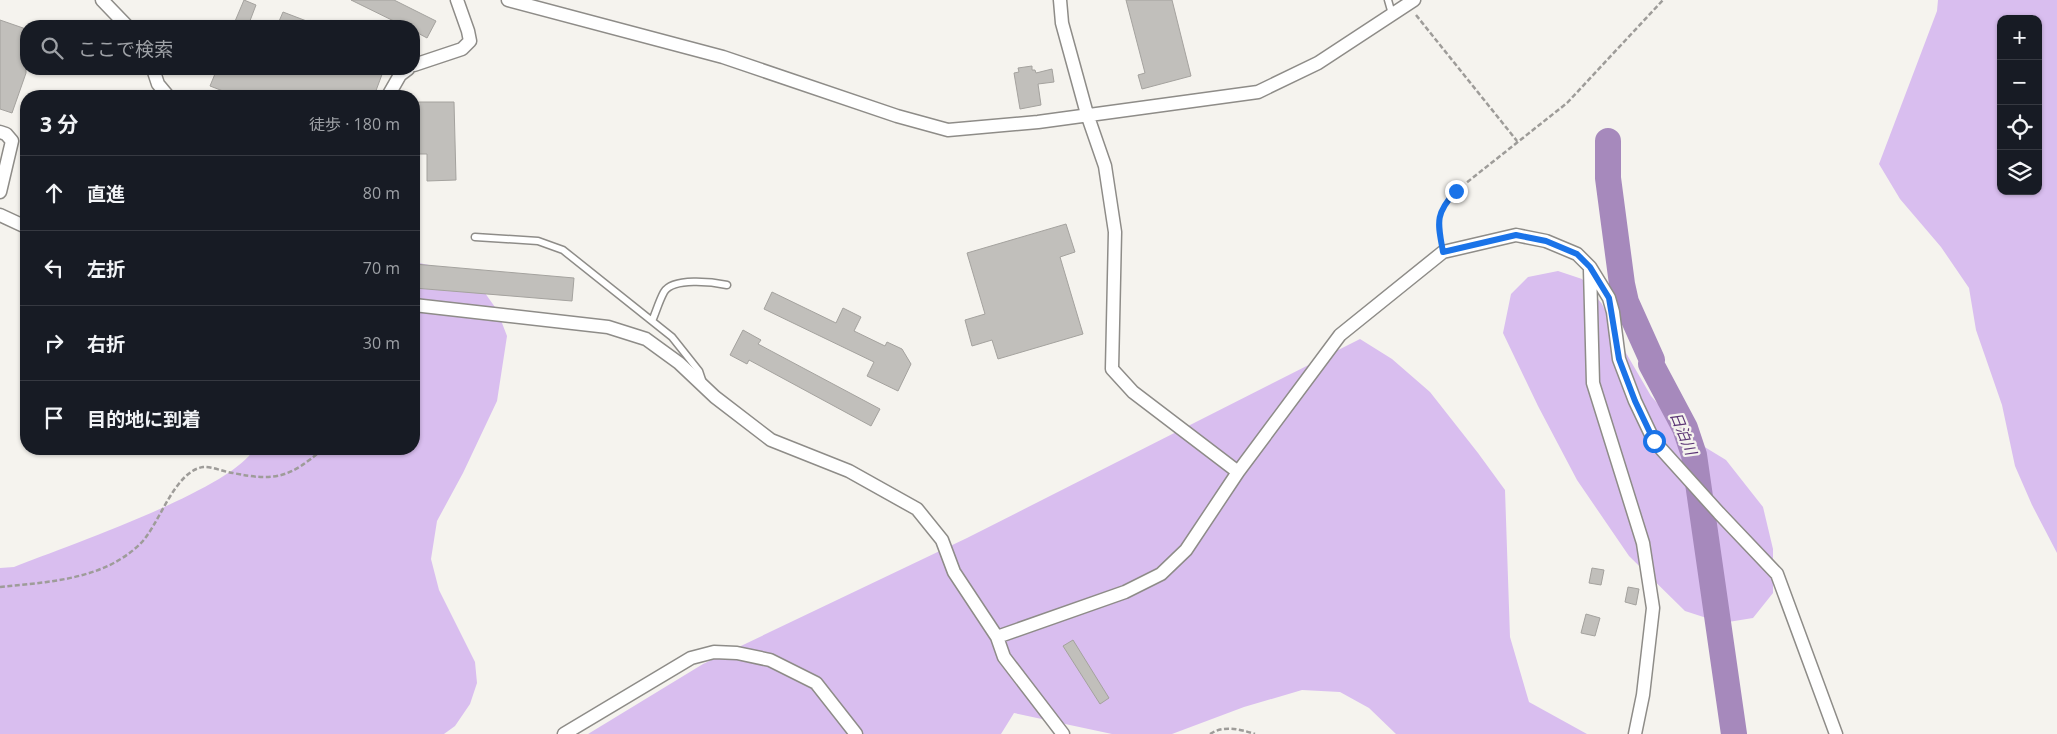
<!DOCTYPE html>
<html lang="ja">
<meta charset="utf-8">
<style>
:root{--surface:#171b24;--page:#242831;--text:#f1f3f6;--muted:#9ea1a6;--line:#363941}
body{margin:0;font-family:"Open Sans","Noto Sans JP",sans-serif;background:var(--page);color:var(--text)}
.controls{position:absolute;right:15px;top:15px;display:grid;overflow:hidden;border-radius:10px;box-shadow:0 1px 4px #0004}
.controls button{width:45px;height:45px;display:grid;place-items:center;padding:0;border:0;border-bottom:1px solid var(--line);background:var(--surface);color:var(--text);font:25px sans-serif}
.stop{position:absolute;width:15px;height:15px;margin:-11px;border:4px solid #1a73e8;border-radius:50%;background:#fff}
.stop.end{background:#1a73e8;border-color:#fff;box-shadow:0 1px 5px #0008}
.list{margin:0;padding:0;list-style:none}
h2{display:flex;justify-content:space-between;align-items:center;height:65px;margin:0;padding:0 20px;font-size:21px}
h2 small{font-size:16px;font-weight:400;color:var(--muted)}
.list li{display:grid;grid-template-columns:32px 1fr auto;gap:15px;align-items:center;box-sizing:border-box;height:75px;padding:0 20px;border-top:1px solid var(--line)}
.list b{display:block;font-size:19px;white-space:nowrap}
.list em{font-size:16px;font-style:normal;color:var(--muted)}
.icon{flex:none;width:28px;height:28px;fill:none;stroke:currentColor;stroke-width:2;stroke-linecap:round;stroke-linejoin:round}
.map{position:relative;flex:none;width:2057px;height:734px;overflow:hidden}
.search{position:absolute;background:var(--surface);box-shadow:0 1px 4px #0004;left:20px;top:20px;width:400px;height:55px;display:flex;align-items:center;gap:12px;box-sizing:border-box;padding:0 18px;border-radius:20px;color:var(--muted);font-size:19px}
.panel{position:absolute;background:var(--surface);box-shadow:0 1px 4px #0004;left:20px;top:90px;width:400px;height:365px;border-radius:20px}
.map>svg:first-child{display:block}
.green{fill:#d9beef;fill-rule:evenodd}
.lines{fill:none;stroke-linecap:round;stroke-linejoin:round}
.river{stroke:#a689bc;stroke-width:26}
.building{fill:#c1bfbb;stroke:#a4a29e}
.lane-casing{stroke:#8e8c88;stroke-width:9}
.street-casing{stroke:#8e8c88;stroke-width:15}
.path{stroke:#9e9c99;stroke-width:2.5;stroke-dasharray:5 2.5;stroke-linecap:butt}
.lane{stroke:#fff;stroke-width:6}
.street{stroke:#fff;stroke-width:12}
.route{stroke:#1a73e8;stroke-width:6}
.labels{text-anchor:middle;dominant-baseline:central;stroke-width:4.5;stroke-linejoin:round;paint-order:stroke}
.water-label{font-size:15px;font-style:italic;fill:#5c3676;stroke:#f5f3ee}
</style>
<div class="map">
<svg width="2057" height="734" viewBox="0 0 2057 734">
<rect width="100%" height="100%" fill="#f5f3ee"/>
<!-- green -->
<path class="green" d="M1938,0H2057V553L2032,505L2015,466L2002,405L1976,330L1969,288L1941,247L1900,199L1879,164L1937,11ZM2001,19H2038V191H2001Z
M414,262L429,265L485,293L497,310L507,336L497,401L463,473L437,521L431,559L439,590L475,662L477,683L470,704L455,726L444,734H0V568L14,567C64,547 231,490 254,449H414Z
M1558,271L1582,279L1602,304L1626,353L1651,396L1685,435L1726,460L1763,507L1773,549V593L1753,618L1722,623L1685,611L1629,556L1577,480L1538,406L1503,333L1511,294L1528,277Z
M1360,339L1392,359L1430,392L1478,453L1505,490L1510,637L1529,702L1587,734H1396L1369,708L1340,692L1302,690L1244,707L1172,734H1112L1014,713L1001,734H588L703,664L967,538Z"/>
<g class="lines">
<!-- river -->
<path class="river" d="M1608,141V178L1622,284L1626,302L1652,360L1651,364L1685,428L1694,455L1734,734"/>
</g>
<!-- building -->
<path class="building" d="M244,0L256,5L248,26H233Z
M351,0H394L436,21L427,38L414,31V26H404Z
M1126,0H1172L1191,76L1142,89L1138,75L1145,73Z
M283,12L317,25V26H277Z
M0,20L26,29V73L12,113L0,109Z
M1032,66V70H1035L1036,73L1052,69L1054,82L1038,84L1041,105L1020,109L1014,73L1019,72L1018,68Z
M217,69H384L374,96H236L210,86Z
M414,102H454L456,180L427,181V154H414Z
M1066,224L1075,252L1060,257L1083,334L998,359L992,340L972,346L965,320L985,314L967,253Z
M414,264L574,278L572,301L414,288Z
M772,292L836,323L843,308L861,317L854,331L885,346L887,342L902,349L911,364L898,391L867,376L874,362L764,309Z
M743,330L761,340L758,344L880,409L871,426L749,360L747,364L730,355Z
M1592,568L1604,570L1601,585L1589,583Z
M1628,587L1639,589L1636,605L1625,602Z
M1586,614L1600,618L1595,636L1581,633Z
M1073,640L1109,698L1100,704L1063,646Z"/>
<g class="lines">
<!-- lane casing -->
<g class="lane-casing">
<path id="lane" d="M1388,0L1392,14
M475,237L538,241L563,250L672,337L699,371L703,383
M652,321C656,312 659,301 664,292C673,277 713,282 727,285"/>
</g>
<!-- street casing -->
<g class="street-casing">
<path id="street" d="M102,0L127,26
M508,0L723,57L897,116L948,130L1038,122L1258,92L1318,63L1414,0
M1060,0L1062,23L1087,114L1105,166L1115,232L1112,369L1133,392L1238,472
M414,65L462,49L470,41L468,31L457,0
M153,69L158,84L168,96
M388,96L400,75L408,69
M0,132L6,134L12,141L0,192
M0,215L26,227
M1590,269L1593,383L1643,543L1653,608L1643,695L1635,734
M414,305L608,327L646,339L679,363L715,397L771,440L849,471L917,509L942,540L954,572L997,637L1004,657L1063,734
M997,637L1125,592L1161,574L1186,550L1238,472L1340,335L1443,252L1516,235L1546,241L1577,254L1590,267L1609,298L1613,312L1619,359L1635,401L1654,441L1719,513L1777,574L1836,734
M564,734L691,658L714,652L737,653L770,660L816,683L856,734"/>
</g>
<!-- path -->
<path class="path" d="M1416,15L1517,141
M1441,239C1436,215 1440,209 1456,191L1567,103L1663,0
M0,587C48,582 102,580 139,545C159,527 173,472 203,467C211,466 224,472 233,473C276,482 290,477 323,449
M1210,734C1224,725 1239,729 1255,734"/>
<!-- lane -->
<use href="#lane" class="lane"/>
<!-- street -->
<use href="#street" class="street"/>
</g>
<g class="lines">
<!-- route -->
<path class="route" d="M1456,191C1434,215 1438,223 1443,252L1516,235L1546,241L1577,254L1590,267L1609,298L1619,359L1635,401L1654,441"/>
</g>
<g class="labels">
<!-- water labels -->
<g class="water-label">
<text transform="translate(1684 433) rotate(68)">日泊川</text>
</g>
</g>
</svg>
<div class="controls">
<button>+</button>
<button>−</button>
<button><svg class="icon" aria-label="locate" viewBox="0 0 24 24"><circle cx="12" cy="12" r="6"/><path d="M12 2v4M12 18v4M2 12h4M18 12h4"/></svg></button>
<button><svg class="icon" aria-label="layers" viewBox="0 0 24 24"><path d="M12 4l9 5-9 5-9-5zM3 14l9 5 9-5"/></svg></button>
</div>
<div class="stop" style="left:1654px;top:441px"></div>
<div class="stop end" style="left:1456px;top:191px"></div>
<div class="search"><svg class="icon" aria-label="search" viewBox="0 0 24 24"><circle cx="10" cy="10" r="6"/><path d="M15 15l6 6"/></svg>ここで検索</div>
<section class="panel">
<h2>3 分<small>徒歩 · 180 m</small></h2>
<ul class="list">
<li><svg class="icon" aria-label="ahead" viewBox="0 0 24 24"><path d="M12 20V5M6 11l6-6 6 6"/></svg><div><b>直進</b></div><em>80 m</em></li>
<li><svg class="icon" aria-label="left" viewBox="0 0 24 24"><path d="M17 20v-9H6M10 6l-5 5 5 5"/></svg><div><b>左折</b></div><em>70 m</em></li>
<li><svg class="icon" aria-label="right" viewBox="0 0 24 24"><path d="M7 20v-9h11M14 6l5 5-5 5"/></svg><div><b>右折</b></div><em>30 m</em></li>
<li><svg class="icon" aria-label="arrive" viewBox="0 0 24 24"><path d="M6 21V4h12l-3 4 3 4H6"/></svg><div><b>目的地に到着</b></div></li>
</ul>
</section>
</div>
